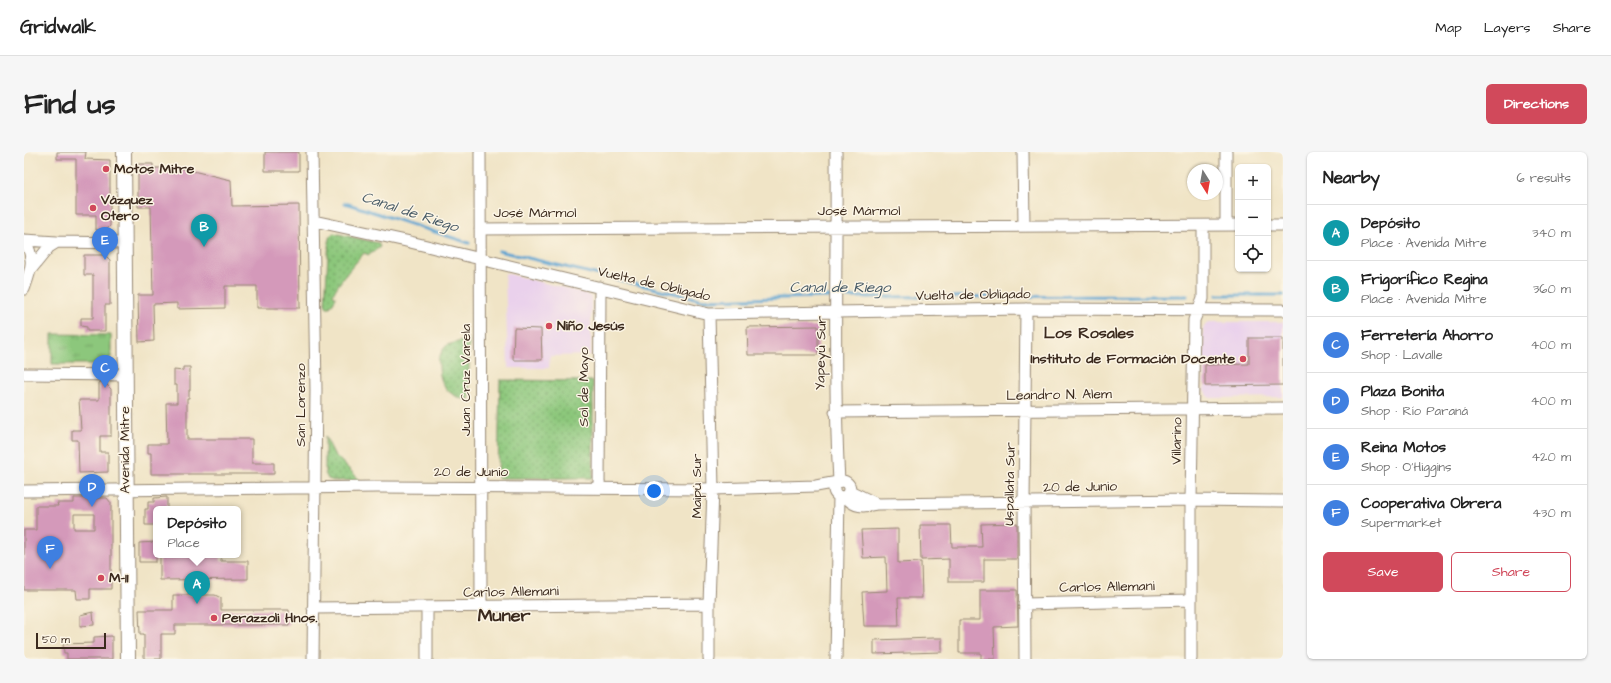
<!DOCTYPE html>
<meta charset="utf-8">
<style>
:root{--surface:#fff;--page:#f6f6f6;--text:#222;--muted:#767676;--line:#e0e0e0;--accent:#d1495b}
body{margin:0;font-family:"Architects Daughter",sans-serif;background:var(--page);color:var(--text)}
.controls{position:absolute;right:12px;top:12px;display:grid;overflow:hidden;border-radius:6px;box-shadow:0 1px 3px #0004}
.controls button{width:36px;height:36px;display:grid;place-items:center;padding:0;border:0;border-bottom:1px solid var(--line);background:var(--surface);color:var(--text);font:20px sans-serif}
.compass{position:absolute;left:1163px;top:12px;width:36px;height:36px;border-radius:50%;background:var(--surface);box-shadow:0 1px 3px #0004;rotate:169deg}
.scale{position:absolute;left:12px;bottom:10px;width:70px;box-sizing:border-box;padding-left:4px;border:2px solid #3b2a1e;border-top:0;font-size:11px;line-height:14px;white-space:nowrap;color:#3b2a1e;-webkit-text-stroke:3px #fcf5e5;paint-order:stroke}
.you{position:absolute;left:630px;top:339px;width:14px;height:14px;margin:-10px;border:3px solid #fff;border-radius:50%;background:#1a73e8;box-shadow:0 0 0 6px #1a73e833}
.badge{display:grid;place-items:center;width:26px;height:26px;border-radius:50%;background:var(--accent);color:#fff;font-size:13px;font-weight:700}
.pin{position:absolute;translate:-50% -33px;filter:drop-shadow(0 1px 2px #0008)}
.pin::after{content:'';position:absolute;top:21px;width:14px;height:12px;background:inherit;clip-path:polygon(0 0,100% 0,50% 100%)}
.popup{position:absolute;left:129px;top:354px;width:88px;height:52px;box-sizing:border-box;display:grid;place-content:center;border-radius:6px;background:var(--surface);filter:drop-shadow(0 1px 3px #0005);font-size:13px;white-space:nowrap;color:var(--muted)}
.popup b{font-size:15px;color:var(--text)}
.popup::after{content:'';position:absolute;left:50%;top:100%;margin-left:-8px;border:8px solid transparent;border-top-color:var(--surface)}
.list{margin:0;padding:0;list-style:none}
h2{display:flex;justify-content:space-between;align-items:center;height:52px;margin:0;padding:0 16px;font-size:17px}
h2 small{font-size:13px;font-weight:400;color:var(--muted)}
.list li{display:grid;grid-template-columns:26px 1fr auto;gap:12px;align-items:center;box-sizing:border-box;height:56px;padding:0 16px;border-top:1px solid var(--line)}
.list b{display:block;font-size:15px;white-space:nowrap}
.list p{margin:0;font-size:13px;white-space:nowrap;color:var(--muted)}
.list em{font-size:13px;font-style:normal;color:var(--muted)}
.actions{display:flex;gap:8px;padding:12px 16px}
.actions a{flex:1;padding:9px 0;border:1px solid var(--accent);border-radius:6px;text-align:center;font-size:14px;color:var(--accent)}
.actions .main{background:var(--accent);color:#fff}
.icon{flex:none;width:22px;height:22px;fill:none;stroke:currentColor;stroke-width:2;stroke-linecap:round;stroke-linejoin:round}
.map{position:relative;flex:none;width:1259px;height:507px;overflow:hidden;border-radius:6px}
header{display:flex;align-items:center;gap:24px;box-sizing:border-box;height:56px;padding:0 20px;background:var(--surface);border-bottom:1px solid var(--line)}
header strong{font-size:19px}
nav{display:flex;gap:22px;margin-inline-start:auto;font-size:14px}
.intro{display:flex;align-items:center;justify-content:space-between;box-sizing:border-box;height:96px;padding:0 24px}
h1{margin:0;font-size:28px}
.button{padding:10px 18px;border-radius:6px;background:var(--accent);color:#fff;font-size:14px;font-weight:700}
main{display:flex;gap:24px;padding:0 24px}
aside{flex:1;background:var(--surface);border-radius:6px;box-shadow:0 1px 3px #0004}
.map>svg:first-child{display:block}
.built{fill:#ead1ec}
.grass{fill:url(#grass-tufts);stroke:#64784d}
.park{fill:url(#park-dots);stroke:#64784d}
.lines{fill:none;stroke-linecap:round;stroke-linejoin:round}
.stream{stroke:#5aa3d1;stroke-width:3}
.building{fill:#d499ba;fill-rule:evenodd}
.minor-casing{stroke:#968772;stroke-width:13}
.major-casing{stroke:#968772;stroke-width:16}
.minor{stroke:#fff;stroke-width:11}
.major{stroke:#fff;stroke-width:14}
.poi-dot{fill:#d1495b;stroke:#fcf5e5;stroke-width:1.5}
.labels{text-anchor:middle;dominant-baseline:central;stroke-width:3;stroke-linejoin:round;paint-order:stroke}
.poi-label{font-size:14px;font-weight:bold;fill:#3b2a1e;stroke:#fcf5e5;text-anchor:start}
.street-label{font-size:14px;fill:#3b2a1e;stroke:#fcf5e5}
.water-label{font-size:15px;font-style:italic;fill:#475a66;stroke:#fcf5e5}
.quarter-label{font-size:16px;font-weight:bold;fill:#3b2a1e;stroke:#fcf5e5}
.district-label{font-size:18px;font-weight:bold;fill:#3b2a1e;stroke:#fcf5e5}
</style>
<header>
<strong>Gridwalk</strong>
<nav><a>Map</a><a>Layers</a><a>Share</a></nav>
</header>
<div class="intro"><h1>Find us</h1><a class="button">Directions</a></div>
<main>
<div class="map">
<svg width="1259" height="507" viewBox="0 0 1259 507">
<defs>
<pattern id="grass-tufts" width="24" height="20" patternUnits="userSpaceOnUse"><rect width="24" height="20" fill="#8cc77c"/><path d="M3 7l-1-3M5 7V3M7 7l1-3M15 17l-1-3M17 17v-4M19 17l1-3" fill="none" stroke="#74a265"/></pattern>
<pattern id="park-dots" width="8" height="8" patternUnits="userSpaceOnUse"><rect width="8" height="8" fill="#8cc77c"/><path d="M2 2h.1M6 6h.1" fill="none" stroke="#74a265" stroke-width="1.8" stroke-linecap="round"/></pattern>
</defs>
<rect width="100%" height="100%" fill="#fcf5e5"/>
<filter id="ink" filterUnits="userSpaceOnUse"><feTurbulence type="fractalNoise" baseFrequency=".025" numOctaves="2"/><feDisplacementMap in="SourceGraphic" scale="8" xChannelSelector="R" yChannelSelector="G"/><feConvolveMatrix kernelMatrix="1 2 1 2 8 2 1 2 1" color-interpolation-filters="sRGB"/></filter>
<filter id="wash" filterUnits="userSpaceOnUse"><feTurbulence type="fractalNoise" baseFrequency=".012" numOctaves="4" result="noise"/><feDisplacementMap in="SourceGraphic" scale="16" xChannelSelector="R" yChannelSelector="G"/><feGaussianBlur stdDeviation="0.9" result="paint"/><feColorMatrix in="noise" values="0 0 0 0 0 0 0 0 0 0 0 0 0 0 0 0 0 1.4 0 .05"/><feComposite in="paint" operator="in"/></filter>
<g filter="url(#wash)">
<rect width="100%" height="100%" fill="#f0e4c6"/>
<!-- built -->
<path class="built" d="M481,121L560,141L567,145V203L526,204L525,216H484Z
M1184,170H1259V245L1186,246L1180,238L1179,176Z"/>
<!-- grass -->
<path class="grass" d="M28,182L87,183V205L80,212H28Z"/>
<!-- park -->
<path class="park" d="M310,81L354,91L356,95L345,103L340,101C329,114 317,127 309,142L312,146L306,155H303L301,152L305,86L307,83Z
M445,187V248C425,245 415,233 415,213C415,210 414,206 416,204C417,200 420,196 423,193Z
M476,228L569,229V326H474Z
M301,284L310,302L336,328L310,329L304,327L301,321Z"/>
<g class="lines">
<!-- stream -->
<path class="stream" d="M321,51L445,91
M475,99L679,148L798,145L1163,144
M1193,143H1259"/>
</g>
<g id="blocks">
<!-- building -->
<path class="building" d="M33,0H62L61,7L86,8V74L83,77L72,78V63H52V7H33Z
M241,0H275V19H241Z
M114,12H129V16H156L207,28L208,54L275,53L276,156H233V134H201V156L153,157V151L129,152L130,189L115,190L114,143H129L127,55H114Z
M60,103H81L86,108V153H81V179H63V175L57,174V166H69V123H60Z
M794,174V203H724L723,175Z
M490,176L517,177L518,208H489Z
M1225,186H1259V233L1181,234V213L1225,212Z
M159,215H166V238H165V246H163V287H228V311H250V322H127V301H124V292H143L142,251H153V233H150V218L159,219Z
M75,230H80L87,237V284H76V300H84V320L55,321L54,288H48V278H57L55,248H75Z
M143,345V357H132V373H121V357H124V350H130V346Z
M50,346H83L87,351V437H66V447H53L52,438H0V378H12V354H34L33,351H50ZM50,362H70V377H50Z
M993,371V407H960V430H925V407L897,408L896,373H927L928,395H958L957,372Z
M874,377V411L897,410L898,446H874L875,474H840L838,440L863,439L862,405L839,406L837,378Z
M132,390V410H115V391Z
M136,403H197V409H224V427L136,428Z
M956,438H993L994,474L970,475L971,507H957V501H935V468H956Z
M149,443H191L197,446V458H265V473H151V482H137V507H120V482H116L115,458H149Z
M69,460L70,473L56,474V463Z
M88,484V507H43V501H40L39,492L70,491V485Z
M909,486H918V500L850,502V488Z"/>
</g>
</g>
<g filter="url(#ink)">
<use href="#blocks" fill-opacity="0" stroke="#968772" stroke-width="1"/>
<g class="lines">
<!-- minor casing -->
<g class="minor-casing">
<path id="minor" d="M288,0L292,238L289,507
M456,0L457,455
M812,0C813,110 809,220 815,330
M999,0L1000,74
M1202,0V73
M290,69L382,89L685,162L1002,157L1259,158
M1244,73H1259
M456,77L1214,73
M0,88L33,90L100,91
M0,88C12,106 7,118 0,137
M8,116L25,95L33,90
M685,162L689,337L685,452V507
M0,222L101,223
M811,260L1259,256
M810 337a8 8 0 1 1 16 0a8 8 0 1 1-16 0Z
M575,336L576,135
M0,339L353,335L689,337L792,334L814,330
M826,339L853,352
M821,344C830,356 840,355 853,352L1167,348L1259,349
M1000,452L1167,448
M289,456L685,452
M403,507V455
M812,507L815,344
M1001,507L1000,351L1002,157
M1167,507V348L1170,168L1179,147V74"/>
</g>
<!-- major casing -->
<g class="major-casing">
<path id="major" d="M100,0L104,507"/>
</g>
<!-- minor -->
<use href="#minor" class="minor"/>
<!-- major -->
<use href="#major" class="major"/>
</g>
</g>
<!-- markers -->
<g class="poi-dot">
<circle cx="82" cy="17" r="4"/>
<circle cx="69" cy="56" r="4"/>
<circle cx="525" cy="174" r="4"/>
<circle cx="1219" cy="207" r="4"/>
<circle cx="77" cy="426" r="4"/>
<circle cx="190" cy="466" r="4"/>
</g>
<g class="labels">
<!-- poi labels -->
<g class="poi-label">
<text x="90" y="17">Motos Mitre</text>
<text x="77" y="48">Vázquez<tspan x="77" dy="16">Otero</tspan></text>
<text x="533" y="174">Niño Jesús</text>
<text x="1211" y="207" text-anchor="end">Instituto de Formación Docente</text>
<text x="85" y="426">M-11</text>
<text x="198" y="466">Perazzoli Hnos.</text>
</g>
<!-- street labels -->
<g class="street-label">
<text x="835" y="59">José Mármol</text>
<text x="511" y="61">José Mármol</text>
<text transform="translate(630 132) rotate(13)">Vuelta de Obligado</text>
<text transform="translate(949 143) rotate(-1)">Vuelta de Obligado</text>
<text transform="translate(797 201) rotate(-89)">Yapeyú Sur</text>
<text transform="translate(442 228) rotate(-90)">Juan Cruz Varela</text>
<text transform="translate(560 235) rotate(-90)">Sol de Mayo</text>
<text transform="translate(1035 243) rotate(-1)">Leandro N. Alem</text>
<text transform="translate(277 253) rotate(-90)">San Lorenzo</text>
<text transform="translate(1153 289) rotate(-89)">Villarino</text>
<text transform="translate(101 298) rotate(-90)">Avenida Mitre</text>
<text x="447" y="320">20 de Junio</text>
<text transform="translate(986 332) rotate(-89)">Uspallata Sur</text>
<text transform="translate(673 334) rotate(-90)">Maipú Sur</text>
<text transform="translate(1056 335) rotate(-1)">20 de Junio</text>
<text transform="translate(1083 435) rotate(-1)">Carlos Allemani</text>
<text transform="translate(487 440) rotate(-1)">Carlos Allemani</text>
</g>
<!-- water labels -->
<g class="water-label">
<text transform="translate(386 60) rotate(18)">Canal de Riego</text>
<text x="816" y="135">Canal de Riego</text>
</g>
<!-- quarter labels -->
<g class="quarter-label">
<text x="1065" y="181">Los Rosales</text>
</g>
<!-- district labels -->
<g class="district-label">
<text x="480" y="463">Muner</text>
</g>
</g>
</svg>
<div class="controls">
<button>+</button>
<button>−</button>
<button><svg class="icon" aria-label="locate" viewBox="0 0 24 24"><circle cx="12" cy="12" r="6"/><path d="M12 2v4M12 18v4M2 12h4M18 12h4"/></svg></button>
</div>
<svg class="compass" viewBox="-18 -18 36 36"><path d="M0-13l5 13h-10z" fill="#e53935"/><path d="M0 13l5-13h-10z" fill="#767676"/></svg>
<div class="scale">50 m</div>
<div class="you"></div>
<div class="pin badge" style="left:173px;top:452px;background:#0f9aa8">A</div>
<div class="popup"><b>Depósito</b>Place</div>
<div class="pin badge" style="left:180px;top:95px;background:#0f9aa8">B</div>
<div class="pin badge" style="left:81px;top:236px;background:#3f7fe0">C</div>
<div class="pin badge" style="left:68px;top:355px;background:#3f7fe0">D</div>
<div class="pin badge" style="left:81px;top:108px;background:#3f7fe0">E</div>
<div class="pin badge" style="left:26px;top:417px;background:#3f7fe0">F</div>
</div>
<aside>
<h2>Nearby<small>6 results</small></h2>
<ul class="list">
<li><span class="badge" style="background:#0f9aa8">A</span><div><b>Depósito</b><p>Place · Avenida Mitre</p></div><em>340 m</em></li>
<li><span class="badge" style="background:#0f9aa8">B</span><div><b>Frigorífico Regina</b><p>Place · Avenida Mitre</p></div><em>360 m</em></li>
<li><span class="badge" style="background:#3f7fe0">C</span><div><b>Ferretería Ahorro</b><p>Shop · Lavalle</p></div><em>400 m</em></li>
<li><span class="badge" style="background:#3f7fe0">D</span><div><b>Plaza Bonita</b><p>Shop · Río Paraná</p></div><em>400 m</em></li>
<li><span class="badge" style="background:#3f7fe0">E</span><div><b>Reina Motos</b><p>Shop · O'Higgins</p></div><em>420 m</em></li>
<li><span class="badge" style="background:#3f7fe0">F</span><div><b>Cooperativa Obrera</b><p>Supermarket</p></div><em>430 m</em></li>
</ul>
<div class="actions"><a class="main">Save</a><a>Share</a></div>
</aside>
</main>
